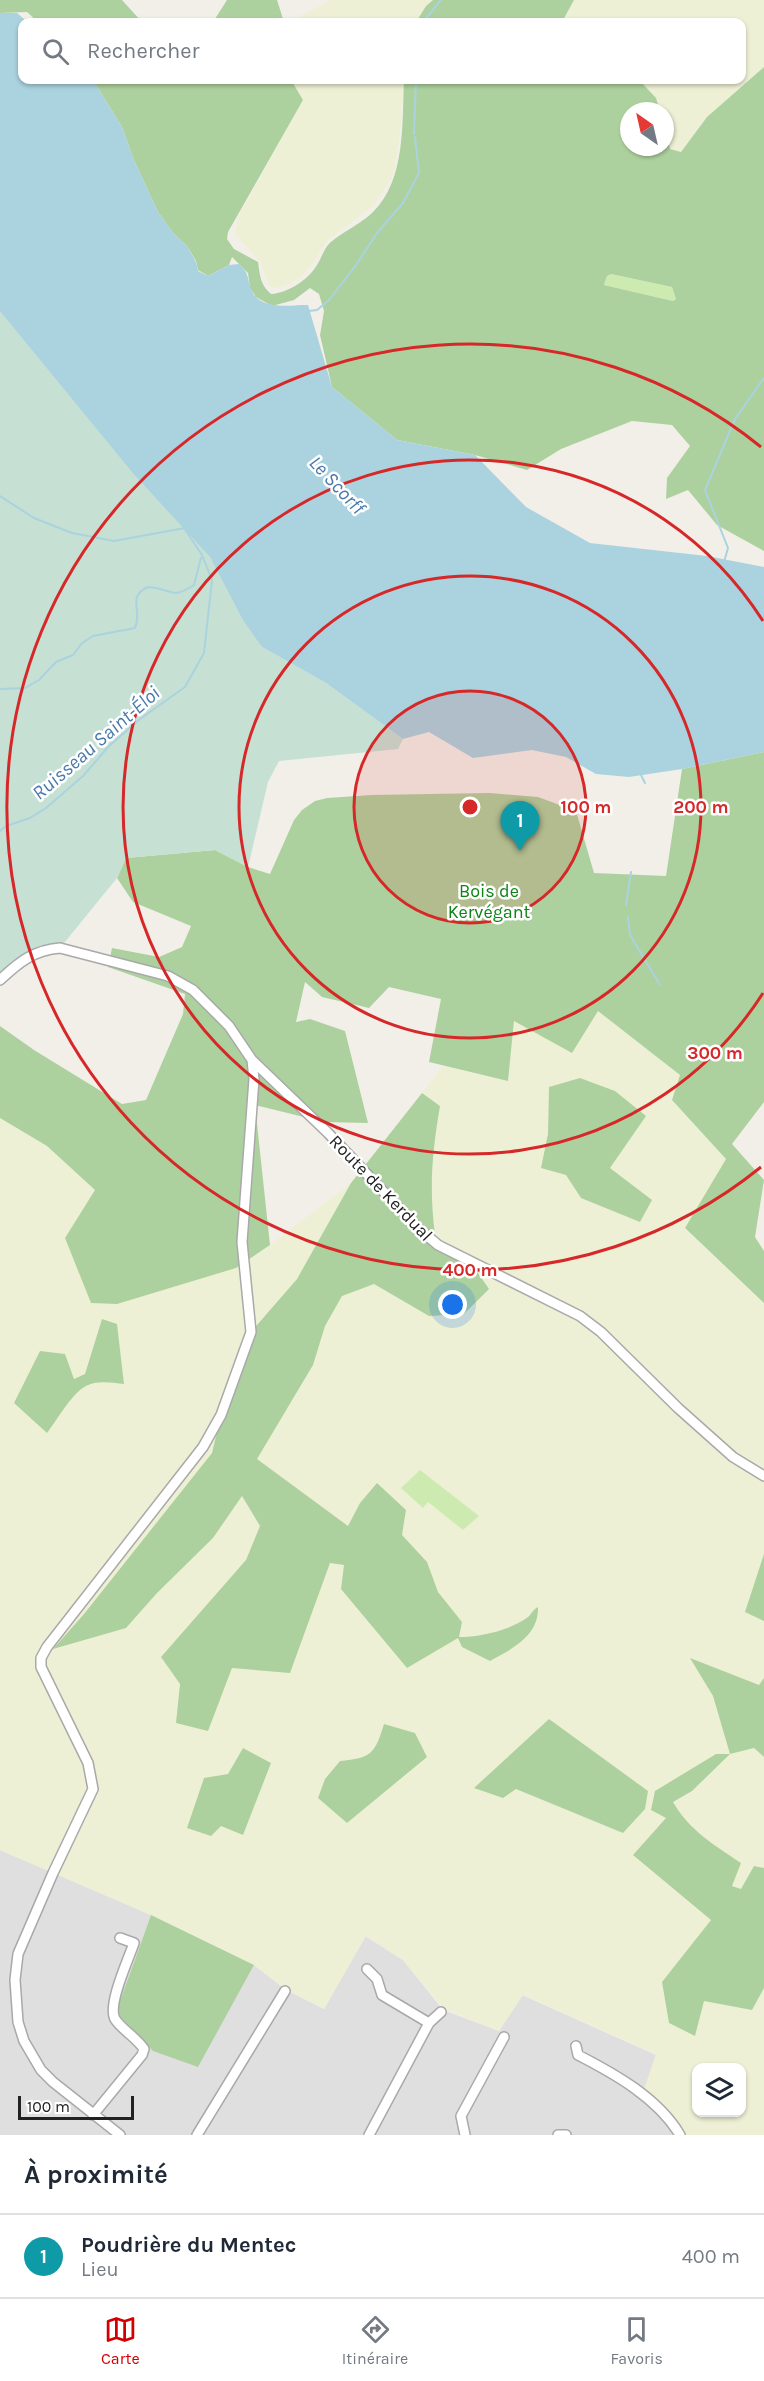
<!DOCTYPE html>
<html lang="fr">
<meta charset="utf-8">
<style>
:root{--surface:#fff;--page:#f6f6f7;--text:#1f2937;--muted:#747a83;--line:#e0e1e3;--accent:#d40000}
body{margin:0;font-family:Karla,sans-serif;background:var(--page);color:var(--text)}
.controls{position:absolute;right:18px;bottom:18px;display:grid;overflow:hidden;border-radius:12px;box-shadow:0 2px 4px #0004}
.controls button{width:54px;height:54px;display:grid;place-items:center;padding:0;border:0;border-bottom:2px solid var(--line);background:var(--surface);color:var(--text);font:30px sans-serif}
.compass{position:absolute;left:620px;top:102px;width:54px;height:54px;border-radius:50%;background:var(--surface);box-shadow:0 2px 4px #0004;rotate:326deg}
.scale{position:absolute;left:18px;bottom:15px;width:116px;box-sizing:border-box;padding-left:6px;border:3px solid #222;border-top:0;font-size:16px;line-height:21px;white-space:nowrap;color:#222;-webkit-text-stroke:4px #fff;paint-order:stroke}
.you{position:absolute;left:453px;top:1305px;width:21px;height:21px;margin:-15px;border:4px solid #fff;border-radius:50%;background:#1a73e8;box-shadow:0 0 0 9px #1a73e833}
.badge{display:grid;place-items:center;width:39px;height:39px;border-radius:50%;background:var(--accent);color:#fff;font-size:20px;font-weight:700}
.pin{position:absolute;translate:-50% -50px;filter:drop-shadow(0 2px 3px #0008)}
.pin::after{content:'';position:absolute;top:32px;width:21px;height:18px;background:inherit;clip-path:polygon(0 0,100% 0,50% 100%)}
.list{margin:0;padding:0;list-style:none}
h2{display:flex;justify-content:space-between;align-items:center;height:78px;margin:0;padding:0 24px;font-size:26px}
h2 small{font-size:20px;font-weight:400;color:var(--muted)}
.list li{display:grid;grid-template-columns:39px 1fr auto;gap:18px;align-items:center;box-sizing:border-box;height:84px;padding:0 24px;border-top:2px solid var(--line)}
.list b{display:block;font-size:22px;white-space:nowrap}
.list p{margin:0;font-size:20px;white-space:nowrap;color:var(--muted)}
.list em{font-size:20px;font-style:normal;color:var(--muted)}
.icon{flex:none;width:33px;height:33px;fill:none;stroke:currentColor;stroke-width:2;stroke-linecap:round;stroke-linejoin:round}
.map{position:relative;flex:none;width:764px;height:2135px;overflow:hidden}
.search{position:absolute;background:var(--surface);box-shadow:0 2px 4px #0004;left:18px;right:18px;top:18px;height:66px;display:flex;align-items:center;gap:15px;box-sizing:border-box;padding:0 21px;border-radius:12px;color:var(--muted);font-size:22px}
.sheet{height:162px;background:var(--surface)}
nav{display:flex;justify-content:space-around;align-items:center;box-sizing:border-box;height:84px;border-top:2px solid var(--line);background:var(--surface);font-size:16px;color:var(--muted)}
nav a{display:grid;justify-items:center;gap:3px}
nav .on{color:var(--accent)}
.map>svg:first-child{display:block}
.residential{fill:#e0dfdf}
.farmland{fill:#eef0d5;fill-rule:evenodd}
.grass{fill:#cdebb0}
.forest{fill:#add19e;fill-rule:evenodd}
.wetland{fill:#c6e0d4}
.water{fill:#aad3df}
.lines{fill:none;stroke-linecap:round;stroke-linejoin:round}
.stream{stroke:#aad3df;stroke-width:2}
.minor-casing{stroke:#a9a9a9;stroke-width:12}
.minor{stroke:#fff;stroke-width:9}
.ring{fill:none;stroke:#d62828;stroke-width:3}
.labels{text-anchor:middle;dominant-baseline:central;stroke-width:5;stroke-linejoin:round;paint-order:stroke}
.park-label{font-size:18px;fill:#0c8416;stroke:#fff}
.street-label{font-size:18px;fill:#222;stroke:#fff}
.water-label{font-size:20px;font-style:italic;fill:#4a7aab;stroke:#fff}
.centre{fill:#d62828;stroke:#fff;stroke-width:3}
.ring-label{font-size:18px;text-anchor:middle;font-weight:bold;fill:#d62828;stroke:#fff;stroke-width:5;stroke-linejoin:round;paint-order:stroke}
</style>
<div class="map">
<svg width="764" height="2135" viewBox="0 0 764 2135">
<rect width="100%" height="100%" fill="#f2efe9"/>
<!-- residential -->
<path class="residential" d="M0,1850L151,1915L116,2012L198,2066L254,1965L286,1990L324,2009L365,1936L403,1960L443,2010L499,2031L522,1995L656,2055L680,2135H0Z"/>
<!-- farmland -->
<path class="farmland" d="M331,0H433L426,6L416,22H289Z
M574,0H764V67L707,117L681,152L670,149L665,130V111H660L656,98L639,80H742V22H562Z
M291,80H404L401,124L394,174L373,206L326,242L313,264L301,277L285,286L273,288L269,285L260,262L235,234L238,217L303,100Z
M598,1010L680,1075L672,1100L726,1159L685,1229L764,1303V2135H680L642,2095L656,2054L523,1995L499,2031L444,2009L403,1960L366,1936L324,2009L286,1989L254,1965L151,1915L0,1850V1118L47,1146L95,1190L236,1268L270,1245L351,1183L443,1066L508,1081L514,1020ZM696,2068H742V2112H696Z"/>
<!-- grass -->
<path class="grass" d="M611,274L672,287L676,299L673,301L604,285L607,276Z
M420,1470L479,1516L463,1530L428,1502L423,1508L401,1488Z"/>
<!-- forest -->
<path class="forest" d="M0,0H122L142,22H38L27,12L0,13Z
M227,0H277L284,22H213Z
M433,0H574L562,22H416L426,6Z
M764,67V551L717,525L688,490L666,499L667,478L690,446L672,425L632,421L561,449L527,470L475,455L397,440L332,387L320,335L324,311L319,294L310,288L294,300L272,306L256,297L250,288L248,273L232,257L229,265L208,276L198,270L196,261L187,246L173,233L158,212L133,158L122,127L93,80H291L303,100L228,232L227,239L234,249L258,262C260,275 260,285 271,294C288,293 308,280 317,265C321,259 323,251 328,245C337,235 361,224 373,212C406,180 402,122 404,80H639L656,98L660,111H629V147H665V130L670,149L681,152L707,117ZM611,274L672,287L676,299L673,301L604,285L607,276Z
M764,752V1102L732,1144L764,1180L755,1237L764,1251V1303L685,1228L726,1159L672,1100L680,1075L598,1011L572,1053L514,1021L508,1081L429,1062L441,999L389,987L369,1008L322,997L305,982L296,1022L310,1019L345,1031L368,1123L324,1122L255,1105L270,1245L236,1268L117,1304L91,1303L65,1238L95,1190L47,1146L0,1118V1026L34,1050L122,1104L146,1100L183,1014L185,994L108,967L112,948L159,957L182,947L191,926L133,902L117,878L126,858L215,850L248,867L270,874L294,820L302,810L315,801L327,798L372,795L490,793L538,797L576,811L594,873L666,876L682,769Z
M580,1078L615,1091L646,1116L610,1168L652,1200L640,1222L581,1198L566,1175L541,1168L548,1134L549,1087Z
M422,1093L440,1106C432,1153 429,1188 435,1235L476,1270L489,1289L464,1314L429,1316L374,1284L342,1296L325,1326L313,1365L257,1459L348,1526L360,1503L377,1483L406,1510L402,1535L427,1562L438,1592L462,1622L459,1637C480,1637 511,1630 528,1617C532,1614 532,1610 538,1607C539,1636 512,1649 490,1661L462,1647L458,1638L407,1668L341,1589L344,1565L330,1563L290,1673L232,1668L208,1731L176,1723L180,1684L161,1657L246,1560L260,1526L242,1496L213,1538L157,1593L126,1628L53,1649L84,1614L212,1453L221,1415L251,1332L297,1279L351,1183Z
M102,1319L117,1324L124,1384C112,1383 97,1380 86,1386C72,1393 57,1420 47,1433L14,1403L40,1351L65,1354L74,1379L85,1374Z
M764,1554V1621L745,1612Z
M690,1658L759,1685L764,1678V1757L754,1748L730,1754L692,1791L673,1802C689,1830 714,1845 741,1863L732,1886L741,1889L754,1866L764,1868V1988L752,2010L704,2001L695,2036L669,2023L662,1982L711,1920L633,1855L666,1818L651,1810L655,1791L716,1754H730L713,1696Z
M549,1719L648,1791L645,1809L623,1833L516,1789L503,1798L474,1788Z
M384,1724L415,1733L427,1757L347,1823L318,1798L325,1779L340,1761C371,1758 375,1754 384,1724Z
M243,1748L271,1763L243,1835L221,1826L211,1836L187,1828L204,1778L228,1774Z
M151,1915L254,1965L198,2067L153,2051L116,2012Z"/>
<!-- wetland -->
<path class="wetland" d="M0,310L210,557L262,647L326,683L403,739L398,749L279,761L268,782L248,867L215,850L126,858L117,878L60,948L46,949L0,980Z"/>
<!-- water -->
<path class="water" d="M0,13H17L24,19L22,80H93L122,127L133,158L158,212L173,233L187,246L196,262L198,271L208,276L229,265L239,264C249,272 247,278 251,289C259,311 290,305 308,305L332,387L397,440L475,455L526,507L590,543L707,556L764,567V752L682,769L629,777L596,774L566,757L532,750L473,758L429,732L403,739L326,683L262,647L243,620L210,557L132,472L0,311Z"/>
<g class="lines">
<!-- stream -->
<path class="stream" d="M423,22L441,0
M414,134L416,80
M309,311L317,310L329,300L356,265L377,233L403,203L419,173L415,137
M0,496L34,518L72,533L114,541L185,528
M724,562L728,548L705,490L735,419L764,378
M0,689L25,688L39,680L56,662L73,655L82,643L93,636L135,628C143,610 126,597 148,587C172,588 170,601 194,585L201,558
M641,775L645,783
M0,831L6,826L30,818L46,808L83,776L109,746L140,719L185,687L204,653L212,580L202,555L184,528
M626,905L631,872
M628,917L630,935L660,985"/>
<!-- minor casing -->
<g class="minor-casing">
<path id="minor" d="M0,980C19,962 34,950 60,948L168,976L193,990L229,1026L252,1060L328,1133L417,1227L438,1245L580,1316L601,1332L678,1408L733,1457L764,1476
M367,1969L377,1979L382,1995L429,2023
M576,2046L578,2055C615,2074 658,2098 680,2135
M93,2115L142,2055L144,2049C136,2037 122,2030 115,2019C107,2005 129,1958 134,1943L120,1938
M120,2135L53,2082L41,2070L24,2041L18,2022L15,1980L18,1954L53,1873L93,1789L88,1763L41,1667V1658L47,1647L203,1447L221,1415L251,1332L242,1242L254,1079L252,1060
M197,2135L285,1991
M369,2135L429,2023L441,2012
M465,2135L461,2116L504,2037
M558,2135H566"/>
</g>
<!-- minor -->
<use href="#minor" class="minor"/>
</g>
<!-- distance rings -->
<circle cx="470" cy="807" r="116" fill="#d62828" fill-opacity=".12"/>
<g class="ring">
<circle cx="470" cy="807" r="116"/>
<circle cx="470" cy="807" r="231"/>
<path d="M763 993A347 347 0 1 1 763 621"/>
<path d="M761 1167A463 463 0 1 1 761 447"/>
</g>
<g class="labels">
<!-- park labels -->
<g class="park-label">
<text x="489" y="891">Bois de<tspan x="489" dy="21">Kervégant</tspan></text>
</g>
<!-- street labels -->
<g class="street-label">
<text transform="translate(381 1188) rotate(46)">Route de Kerdual</text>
</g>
<!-- water labels -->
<g class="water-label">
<text transform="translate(337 485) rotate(47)">Le Scorff</text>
<text transform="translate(96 743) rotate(-41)">Ruisseau Saint-Éloi</text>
</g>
</g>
<circle cx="470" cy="807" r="9" class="centre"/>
<g class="ring-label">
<text x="586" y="813">100 m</text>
<text x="701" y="813">200 m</text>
<text x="715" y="1059">300 m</text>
<text x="470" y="1276">400 m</text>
</g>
</svg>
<div class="controls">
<button><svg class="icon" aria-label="layers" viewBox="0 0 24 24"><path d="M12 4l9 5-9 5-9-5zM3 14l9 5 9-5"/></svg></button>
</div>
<svg class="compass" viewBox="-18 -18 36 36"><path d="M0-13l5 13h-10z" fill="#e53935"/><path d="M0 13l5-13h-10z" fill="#747a83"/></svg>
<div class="scale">100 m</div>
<div class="you"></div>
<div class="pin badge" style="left:520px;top:851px;background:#0f9aa8">1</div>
<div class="search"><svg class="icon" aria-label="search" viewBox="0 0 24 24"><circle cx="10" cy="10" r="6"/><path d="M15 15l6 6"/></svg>Rechercher</div>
</div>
<section class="sheet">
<h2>À proximité<small></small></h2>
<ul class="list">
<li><span class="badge" style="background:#0f9aa8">1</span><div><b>Poudrière du Mentec</b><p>Lieu</p></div><em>400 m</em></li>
</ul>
</section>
<nav>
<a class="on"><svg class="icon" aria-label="map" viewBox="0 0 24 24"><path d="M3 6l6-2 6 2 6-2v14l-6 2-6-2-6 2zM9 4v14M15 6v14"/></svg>Carte</a>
<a><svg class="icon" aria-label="directions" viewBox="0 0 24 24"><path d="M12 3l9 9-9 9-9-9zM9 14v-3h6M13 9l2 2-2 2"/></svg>Itinéraire</a>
<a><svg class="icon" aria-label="saved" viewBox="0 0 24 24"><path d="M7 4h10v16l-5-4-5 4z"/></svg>Favoris</a>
</nav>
